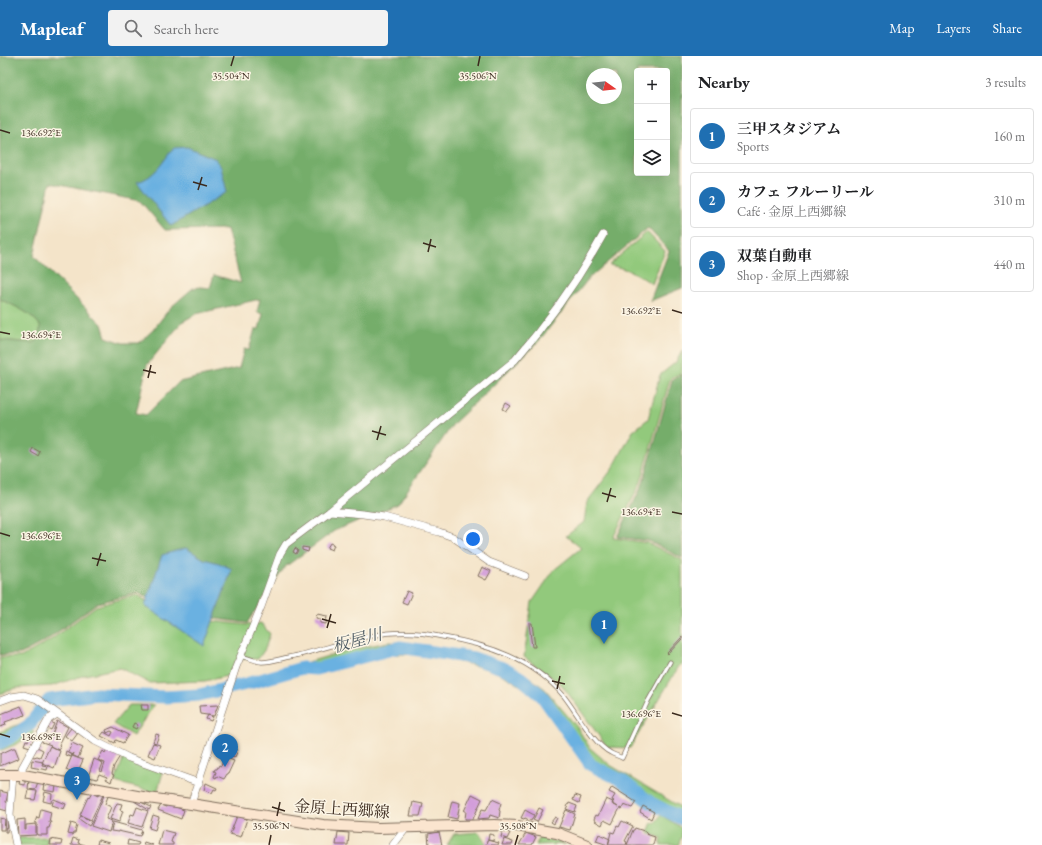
<!DOCTYPE html>
<meta charset="utf-8">
<style>
:root{--surface:#fff;--page:#f2f2f2;--text:#202124;--muted:#757577;--line:#e0e0e0;--accent:#1f6fb2}
body{margin:0;font-family:"EB Garamond","Noto Serif JP",serif;background:var(--page);color:var(--text)}
.controls{position:absolute;right:12px;top:12px;display:grid;overflow:hidden;border-radius:4px;box-shadow:0 4px 16px #0002}
.controls button{width:36px;height:36px;display:grid;place-items:center;padding:0;border:0;border-bottom:1px solid var(--line);background:var(--surface);color:var(--text);font:20px sans-serif}
.compass{position:absolute;left:586px;top:12px;width:36px;height:36px;border-radius:50%;background:var(--surface);box-shadow:0 4px 16px #0002;rotate:105deg}
.you{position:absolute;left:473px;top:483px;width:14px;height:14px;margin:-10px;border:3px solid #fff;border-radius:50%;background:#1a73e8;box-shadow:0 0 0 6px #1a73e833}
.badge{display:grid;place-items:center;width:26px;height:26px;border-radius:50%;background:var(--accent);color:#fff;font-size:13px;font-weight:700}
.pin{position:absolute;translate:-50% -33px;filter:drop-shadow(0 1px 2px #0008)}
.pin::after{content:'';position:absolute;top:21px;width:14px;height:12px;background:inherit;clip-path:polygon(0 0,100% 0,50% 100%)}
.list{margin:0;padding:0;list-style:none}
h2{display:flex;justify-content:space-between;align-items:center;height:52px;margin:0;padding:0 16px;font-size:17px}
h2 small{font-size:13px;font-weight:400;color:var(--muted)}
.list li{display:grid;grid-template-columns:26px 1fr auto;gap:12px;align-items:center;box-sizing:border-box;height:56px;margin:0 8px 8px;padding:0 8px;border:1px solid var(--line);border-radius:4px}
.list b{display:block;font-size:15px;white-space:nowrap}
.list p{margin:0;font-size:13px;white-space:nowrap;color:var(--muted)}
.list em{font-size:13px;font-style:normal;color:var(--muted)}
.icon{flex:none;width:22px;height:22px;fill:none;stroke:currentColor;stroke-width:2;stroke-linecap:round;stroke-linejoin:round}
.map{position:relative;flex:none;width:682px;height:789px;overflow:hidden}
header{display:flex;align-items:center;gap:24px;box-sizing:border-box;height:56px;padding:0 20px;background:var(--accent);color:#fff}
header strong{font-size:19px}
nav{display:flex;gap:22px;margin-inline-start:auto;font-size:14px}
.search{width:280px;height:36px;background:var(--page);display:flex;align-items:center;gap:10px;box-sizing:border-box;padding:0 14px;border-radius:4px;color:var(--muted);font-size:15px}
main{display:flex}
aside{flex:1;background:var(--surface)}
.map>svg:first-child{display:block}
.green{fill:#92c97b;stroke:#667a4c}
.forest{fill:#75ad6b;stroke:#586c44;fill-rule:evenodd}
.water{fill:#6bb1e1;stroke:#536e80}
.lines{fill:none;stroke-linecap:round;stroke-linejoin:round}
.river{stroke:#6bb1e1;stroke-width:13}
.building{fill:#d098d9}
.lane-casing{stroke:#7c6b5a;stroke-width:5}
.street-casing{stroke:#7c6b5a;stroke-width:8}
.secondary-casing{stroke:#7c6b5a;stroke-width:12}
.lane{stroke:#fff;stroke-width:3.5}
.street{stroke:#fff;stroke-width:7}
.secondary{stroke:#fbe5cf;stroke-width:10}
.ticks{fill:none;stroke:#3b2a1e;stroke-width:1.5}
.labels{text-anchor:middle;dominant-baseline:central;stroke-width:3;stroke-linejoin:round;paint-order:stroke}
.street-label{font-size:16px;fill:#3b2a1e;stroke:#fcf5e5}
.water-label{font-size:17px;font-style:italic;fill:#4c5962;stroke:#fcf5e5}
.ticks-label{font-size:10px;text-anchor:middle;fill:#3b2a1e;stroke:#fcf5e5;stroke-width:3;stroke-linejoin:round;paint-order:stroke}
</style>
<header>
<strong>Mapleaf</strong>
<div class="search"><svg class="icon" aria-label="search" viewBox="0 0 24 24"><circle cx="10" cy="10" r="6"/><path d="M15 15l6 6"/></svg>Search here</div>
<nav><a>Map</a><a>Layers</a><a>Share</a></nav>
</header>
<main>
<div class="map">
<svg width="682" height="789" viewBox="0 0 682 789">
<rect width="100%" height="100%" fill="#fcf5e5"/>
<filter id="ink" filterUnits="userSpaceOnUse"><feTurbulence type="fractalNoise" baseFrequency=".025" numOctaves="2"/><feDisplacementMap in="SourceGraphic" scale="8" xChannelSelector="R" yChannelSelector="G"/><feConvolveMatrix kernelMatrix="1 2 1 2 8 2 1 2 1" color-interpolation-filters="sRGB"/></filter>
<filter id="wash" filterUnits="userSpaceOnUse"><feTurbulence type="fractalNoise" baseFrequency=".012" numOctaves="4" result="noise"/><feDisplacementMap in="SourceGraphic" scale="16" xChannelSelector="R" yChannelSelector="G"/><feGaussianBlur stdDeviation="0.9" result="paint"/><feColorMatrix in="noise" values="0 0 0 0 0 0 0 0 0 0 0 0 0 0 0 0 0 1.4 0 .05"/><feComposite in="paint" operator="in"/></filter>
<g filter="url(#wash)">
<rect width="100%" height="100%" fill="#f4e4c9"/>
<!-- green -->
<path class="green" d="M647,176L665,195L652,228C636,217 628,213 609,209Z
M0,243C14,250 33,257 41,271L37,285L32,287L0,284Z
M682,295V316L670,323L641,426L613,482L648,487L682,504V608L679,610L630,692L607,691L562,629L524,601L532,546L554,514L581,492L566,480L584,466L587,446L613,412L633,375L648,363L660,319L676,306Z
M137,539L174,561L248,569L261,567L270,578L265,593L258,603H237L227,620L205,625L149,627L120,612L85,619L52,630L16,632L0,638V601H21L49,585L96,550Z
M388,586L406,587L390,589L313,611L305,607L345,595Z
M409,594C446,600 517,606 537,642C523,631 507,619 490,614C466,606 428,599 403,598C393,598 384,599 375,600L388,595Z
M529,621L545,633L577,671L590,692L610,709L682,752V760L630,729L622,721L600,709L590,701L577,684L564,664L546,640L532,626Z
M129,649H154L133,680L113,668Z
M25,666L27,668L0,684V676Z
M29,671L34,677L17,688L0,695V690L10,685Z
M124,700L163,716L157,737L115,726Z
M661,759L682,772V780L678,789H660L662,782L648,777L652,766L655,767Z
M479,776L487,789H447L454,778Z
M48,781L46,789H19L18,782Z
M539,781L566,788L536,789Z"/>
<!-- forest -->
<path class="forest" d="M0,0H682V232L650,245L669,195L648,172L589,222L538,286L453,368L398,448L334,475L285,511L247,567L172,557L139,537L97,547L47,584L21,598L0,599V284L32,287L37,285L41,271C33,257 14,250 0,243ZM637,15H667V117H637ZM592,18H616V42H592ZM50,127L140,145L165,174L227,173L241,227L214,219L210,232L201,231L193,232L170,252L153,274L139,287H123L106,281L102,268L34,200ZM260,243L257,256L263,258L259,273H255L249,294L244,293L239,312L179,326L146,359L136,357L147,309L182,266L196,258Z
M682,318V502L649,485L617,481L643,427L672,324Z"/>
<!-- water -->
<path class="water" d="M187,91L216,103L221,111L227,136L171,170L137,126C154,122 163,106 173,92Z
M186,492L204,503L219,507L232,513L204,590L145,550L162,499Z"/>
<g class="lines">
<!-- river -->
<path class="river" d="M0,687L13,680L29,669L49,644L98,638L166,641L199,639L246,628L302,612L316,613L400,591L473,602L508,614L521,622L542,640L591,709L621,724L651,747L682,763"/>
</g>
<g id="blocks">
<!-- building -->
<path class="building" d="M506,347L511,350L507,355L503,353Z
M33,392L40,396L38,400L31,396Z
M330,487L334,489L332,494L327,492Z
M302,491L309,492L308,496L302,494Z
M295,492L298,494L296,498L293,496Z
M482,511L491,515L486,524L478,520Z
M407,535L412,537L407,548L402,546Z
M317,558L327,560L326,568L320,567V563L316,562Z
M529,567H532L535,591H532Z
M682,581V583L668,598L667,597Z
M141,649H148V654H142Z
M218,649L214,660L200,658L199,650Z
M21,650L25,659L5,666L6,669L0,671L1,658Z
M208,659L213,661L211,665L206,663Z
M50,665L54,668L51,674L47,672Z
M57,665L68,671L59,689L60,690L58,694L50,690L51,689L42,686L44,678L51,681Z
M134,667L138,669L136,673L132,671Z
M113,671L128,679L123,687L116,684L115,687L101,680L104,676L111,680L113,676L111,675L107,677L106,674Z
M71,672L78,677L72,685L65,680Z
M36,678L30,691L24,689L26,684L28,685L29,682L30,683Z
M156,678L159,679L156,687L153,686Z
M72,687L83,692L78,702L72,699L73,697L72,699L68,697L72,699L71,701L65,699L66,695L68,696Z
M153,687L160,689L155,702L148,699Z
M50,690L60,695L54,712L42,707Z
M37,691L43,694L40,701L37,700L34,701L32,700Z
M13,692H15L19,702L0,710V698Z
M233,692L238,694L235,701L230,699Z
M107,693L120,700L114,710L112,718L114,719L111,726L106,723L107,721L99,718L97,723L88,721L94,703L103,707L100,715L102,716L105,707L98,704L103,695L105,697Z
M226,698L228,699L227,702L234,705L228,718H227L224,723L217,720L216,722L214,721L216,716L214,715L215,713H217L219,709L221,710Z
M72,700L83,704L79,713L81,714L78,719L66,714Z
M32,704L43,706L42,709L48,710L47,714L31,711Z
M20,724L25,725V729L19,728Z
M29,724L38,726L35,734L28,733Z
M44,727L56,730L55,736L43,734Z
M206,727L217,732L216,734L214,733L212,737L204,734Z
M612,731L636,746L632,752L624,749L622,753L620,752L612,768L604,764L602,769L595,765L594,763L596,759L598,760L606,743L613,746L612,748L618,751L612,747L614,745L612,744L615,739L609,736Z
M28,734L37,735L35,744L26,743Z
M0,735L8,737L6,746L8,747L7,755L0,753Z
M45,736L52,738L51,747L43,745Z
M92,737L98,740L99,737L103,739L91,764L80,759L88,741L89,742Z
M105,737L109,738L105,748L111,751L106,763L112,765L109,776L91,770Z
M472,738L482,743L473,763H465L466,755H464Z
M575,739L581,741L579,747L573,744Z
M54,743L66,748L64,753L52,749Z
M135,743L151,751L149,754L134,745Z
M492,743L501,747L499,754L500,755L499,762L490,759L489,762L478,763L482,753L486,754Z
M452,745L460,747L457,763L448,761Z
M413,746L423,748L420,760H410Z
M117,747L122,748L120,754L123,755L119,766L110,763Z
M569,747L577,750L575,756L566,753Z
M167,748L184,754L181,763L158,754L161,749L166,751Z
M643,750L654,756L651,763L640,756Z
M137,751L148,755L142,771L128,767L131,758L134,759Z
M539,752L543,754L537,766L533,764Z
M41,753L51,756L49,766H51L49,772H47V779H37V767L35,766L37,761L39,762Z
M525,754L534,759L531,765L525,762L524,763L521,762Z
M566,754L575,758L570,774L559,771Z
M153,759L159,761L155,774L149,772Z
M81,760L92,765L89,770L79,763Z
M237,760L247,763L241,781L230,778Z
M555,761L557,762L554,768L551,766Z
M0,762L5,763L4,774H0Z
M6,763H8L7,776H5Z
M25,763V774H26V769L36,768V779L18,780L17,764Z
M622,765L633,770L625,785L627,786L626,789H608L611,776L614,777L617,770L619,771Z
M113,766L142,774L140,780L118,775V776L111,775Z
M71,767L77,769L75,777H73L72,779L68,778Z
M635,772L647,776L646,778L655,781L653,789H627L633,774H634Z
M162,774L174,777L171,786L173,787V789H158Z
M503,774L510,777L507,783L501,781Z
M338,776L349,777L348,789H336Z
M439,776L442,789H429L428,778Z
M526,777L536,781L532,789H519Z
M489,778L494,779L493,785L488,784Z
M599,778L610,783L608,789L596,785Z
M73,782L79,784L78,787L85,789H71Z
M51,783L62,785L61,789H50Z
M504,783L513,786L512,789H502Z
M98,784L109,787L108,789H97Z
M128,784L139,787L138,789H127Z
M487,784L499,787L498,789H486Z
M144,786L153,789H143Z"/>
</g>
</g>
<g filter="url(#ink)">
<use href="#blocks" fill-opacity="0" stroke="#7c6b5a" stroke-width="1"/>
<g class="lines">
<!-- lane casing -->
<g class="lane-casing">
<path id="lane" d="M241,600C248,602 255,605 262,606C270,606 280,603 289,601C316,596 343,585 371,580C394,575 420,576 443,581C489,589 532,603 563,639C576,655 593,688 611,697C614,699 619,700 622,702L648,645L670,606"/>
</g>
<!-- street casing -->
<g class="street-casing">
<path id="street" d="M330,455L363,458L384,461L439,476L453,481L489,506L525,520
M0,645L11,641L24,639L37,643L95,685L129,702L199,727
M13,718L10,759L16,789
M23,719L22,712L49,663L57,658
M191,748L236,611L261,551L280,498L286,488L330,455L515,304C549,265 578,224 603,179
M393,789L407,771"/>
</g>
<!-- secondary casing -->
<g class="secondary-casing">
<path id="secondary" d="M0,719H23L148,742L191,748L323,769L378,772L495,769L517,770L557,777L587,789"/>
</g>
<!-- lane -->
<use href="#lane" class="lane"/>
<!-- street -->
<use href="#street" class="street"/>
<!-- secondary -->
<use href="#secondary" class="secondary"/>
</g>
</g>
<!-- ticks -->
<path class="ticks" d="M231,10L234,0M478,10L480,0M0,74L10,77M193,126L207,130M198,134L202,121M423,187L436,191M428,196L431,183M672,254L682,257M0,276L10,278M143,314L156,317M148,322L151,309M372,375L386,379M377,384L381,370M602,437L616,441M607,446L611,432M672,456L682,458M0,477L10,480M92,502L106,505M97,510L101,497M322,563L336,567M327,572L331,558M552,625L565,628M557,633L560,620M672,657L682,660M0,678L10,681M272,751L285,755M277,760L280,746M269,789L271,779M515,789L518,779"/>
<g class="labels">
<!-- street labels -->
<g class="street-label">
<text transform="translate(342 753) rotate(4)">金原上西郷線</text>
</g>
<!-- water labels -->
<g class="water-label">
<text transform="translate(357 584) rotate(-15)">板屋川</text>
</g>
</g>
<g class="ticks-label">
<text x="231" y="23">35.504°N</text>
<text x="478" y="23">35.506°N</text>
<text x="41" y="80">136.692°E</text>
<text x="641" y="258">136.692°E</text>
<text x="41" y="282">136.694°E</text>
<text x="641" y="459">136.694°E</text>
<text x="41" y="483">136.696°E</text>
<text x="641" y="661">136.696°E</text>
<text x="41" y="684">136.698°E</text>
<text x="271" y="773">35.506°N</text>
<text x="518" y="773">35.508°N</text>
</g>
</svg>
<div class="controls">
<button>+</button>
<button>−</button>
<button><svg class="icon" aria-label="layers" viewBox="0 0 24 24"><path d="M12 4l9 5-9 5-9-5zM3 14l9 5 9-5"/></svg></button>
</div>
<svg class="compass" viewBox="-18 -18 36 36"><path d="M0-13l5 13h-10z" fill="#e53935"/><path d="M0 13l5-13h-10z" fill="#757577"/></svg>
<div class="you"></div>
<div class="pin badge" style="left:604px;top:588px">1</div>
<div class="pin badge" style="left:225px;top:711px">2</div>
<div class="pin badge" style="left:77px;top:744px">3</div>
</div>
<aside>
<h2>Nearby<small>3 results</small></h2>
<ul class="list">
<li><span class="badge">1</span><div><b>三甲スタジアム</b><p>Sports</p></div><em>160 m</em></li>
<li><span class="badge">2</span><div><b>カフェ フルーリール</b><p>Café · 金原上西郷線</p></div><em>310 m</em></li>
<li><span class="badge">3</span><div><b>双葉自動車</b><p>Shop · 金原上西郷線</p></div><em>440 m</em></li>
</ul>
</aside>
</main>
